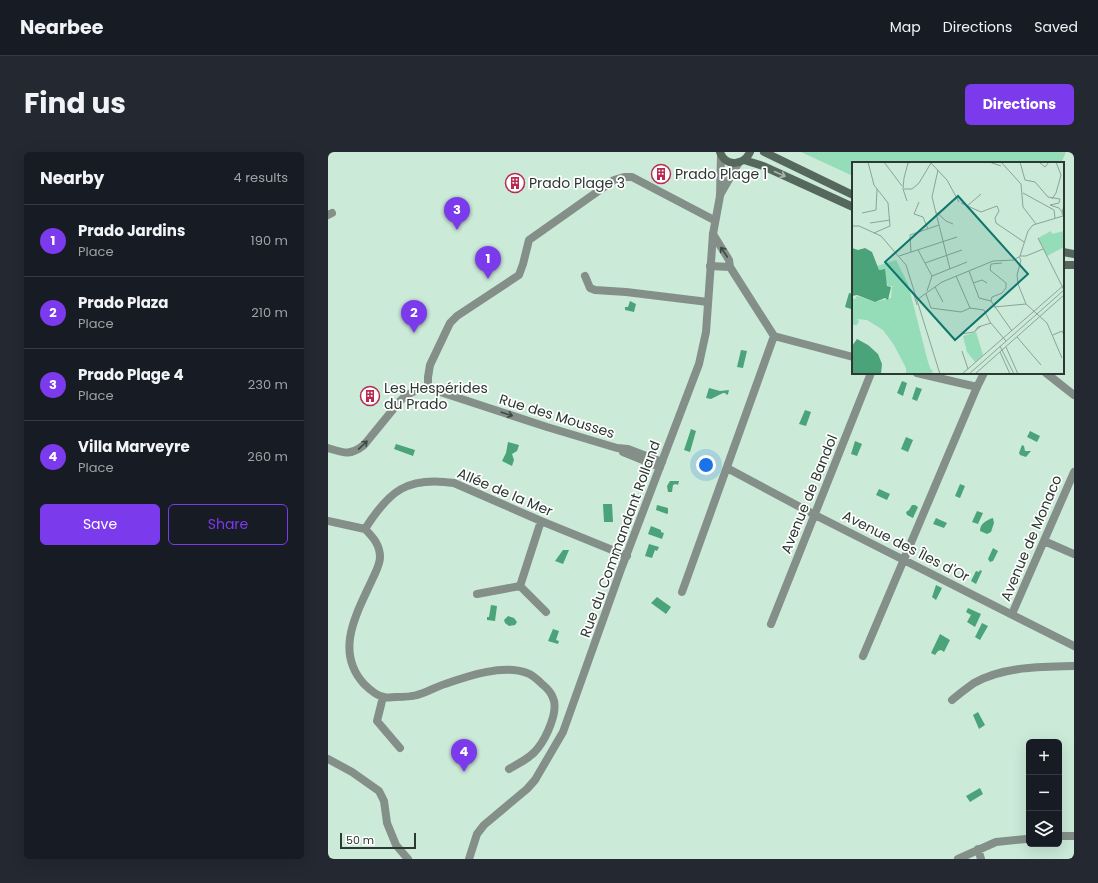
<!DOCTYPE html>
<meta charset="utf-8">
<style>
:root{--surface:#171b24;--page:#242831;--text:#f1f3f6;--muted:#9ea1a6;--line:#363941;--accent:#7c3aed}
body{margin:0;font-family:Poppins,sans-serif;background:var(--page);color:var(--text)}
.controls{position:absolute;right:12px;bottom:12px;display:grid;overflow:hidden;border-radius:6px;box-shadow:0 4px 16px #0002}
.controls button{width:36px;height:36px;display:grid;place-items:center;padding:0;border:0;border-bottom:1px solid var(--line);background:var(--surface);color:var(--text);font:20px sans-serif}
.scale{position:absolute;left:12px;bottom:10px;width:76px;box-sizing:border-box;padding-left:4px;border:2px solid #2c3832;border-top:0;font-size:11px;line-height:14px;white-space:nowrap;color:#2c3832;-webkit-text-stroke:3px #fff;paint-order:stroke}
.you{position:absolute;left:378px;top:313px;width:14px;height:14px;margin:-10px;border:3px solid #fff;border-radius:50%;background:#1a73e8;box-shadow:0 0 0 6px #1a73e833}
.badge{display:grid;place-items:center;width:26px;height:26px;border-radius:50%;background:var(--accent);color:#fff;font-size:13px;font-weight:700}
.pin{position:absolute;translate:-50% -33px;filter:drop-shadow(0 1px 2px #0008)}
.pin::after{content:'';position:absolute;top:21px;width:14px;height:12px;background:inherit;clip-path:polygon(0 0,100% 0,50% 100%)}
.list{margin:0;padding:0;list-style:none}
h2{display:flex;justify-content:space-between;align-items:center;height:52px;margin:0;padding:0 16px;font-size:17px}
h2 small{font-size:13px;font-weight:400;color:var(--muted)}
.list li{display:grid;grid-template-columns:26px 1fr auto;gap:12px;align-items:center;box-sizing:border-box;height:72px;padding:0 16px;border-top:1px solid var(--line)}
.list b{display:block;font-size:15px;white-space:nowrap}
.list p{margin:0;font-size:13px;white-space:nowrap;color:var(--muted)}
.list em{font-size:13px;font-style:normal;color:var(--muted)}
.actions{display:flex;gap:8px;padding:12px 16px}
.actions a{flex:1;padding:9px 0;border:1px solid var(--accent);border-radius:6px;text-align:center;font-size:14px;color:var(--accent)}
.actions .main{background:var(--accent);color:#fff}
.icon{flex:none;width:22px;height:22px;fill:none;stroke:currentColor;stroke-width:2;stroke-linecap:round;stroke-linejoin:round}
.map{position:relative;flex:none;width:746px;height:707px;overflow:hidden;border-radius:6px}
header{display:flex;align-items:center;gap:24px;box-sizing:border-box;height:56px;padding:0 20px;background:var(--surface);border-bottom:1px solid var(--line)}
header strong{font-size:19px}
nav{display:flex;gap:22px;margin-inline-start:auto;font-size:14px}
.intro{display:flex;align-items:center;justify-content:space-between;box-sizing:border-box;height:96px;padding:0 24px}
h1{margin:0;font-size:28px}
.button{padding:10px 18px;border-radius:6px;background:var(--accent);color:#fff;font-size:14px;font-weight:700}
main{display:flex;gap:24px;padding:0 24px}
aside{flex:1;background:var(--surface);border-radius:6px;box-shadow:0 4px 16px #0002}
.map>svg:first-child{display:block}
.green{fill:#95dcb8}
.water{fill:#4aa379}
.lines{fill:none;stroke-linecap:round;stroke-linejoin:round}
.minor{stroke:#838f88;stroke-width:8}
.tertiary{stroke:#838f88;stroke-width:8}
.secondary{stroke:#56685e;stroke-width:8}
.oneway{stroke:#aab4ae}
.oneway2{stroke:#3d4943}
.labels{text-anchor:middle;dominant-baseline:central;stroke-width:3.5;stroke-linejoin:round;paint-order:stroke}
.poi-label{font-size:14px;fill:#2c3832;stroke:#fff;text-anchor:start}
.street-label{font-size:14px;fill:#2c3832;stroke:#fff}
.inset-road{fill:none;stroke:#8ba396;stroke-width:1}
.view{fill:#0f766e;fill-opacity:0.15;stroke:#0f766e;stroke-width:2}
.inset-edge{fill:none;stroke:#2c3832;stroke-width:2}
</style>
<header>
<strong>Nearbee</strong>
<nav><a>Map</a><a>Directions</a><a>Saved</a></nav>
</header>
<div class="intro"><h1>Find us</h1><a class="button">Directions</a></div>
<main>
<aside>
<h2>Nearby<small>4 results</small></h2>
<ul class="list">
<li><span class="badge">1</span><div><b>Prado Jardins</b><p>Place</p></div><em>190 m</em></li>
<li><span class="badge">2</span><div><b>Prado Plaza</b><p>Place</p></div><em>210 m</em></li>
<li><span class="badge">3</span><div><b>Prado Plage 4</b><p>Place</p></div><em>230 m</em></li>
<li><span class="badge">4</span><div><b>Villa Marveyre</b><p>Place</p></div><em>260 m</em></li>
</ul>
<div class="actions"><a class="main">Save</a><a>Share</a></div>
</aside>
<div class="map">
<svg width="746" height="707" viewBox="0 0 746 707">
<rect width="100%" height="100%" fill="#cbead8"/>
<!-- green -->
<path class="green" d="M473,0H738L733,11H525V24Z"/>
<!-- water -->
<path class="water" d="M521,141L525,142L523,157L517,155Z
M302,149L308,152L306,160L297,158V155H300Z
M413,198L419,199L415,216L409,215Z
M574,229L579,231L575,244L569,241Z
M588,235L594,237L589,249L584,247Z
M381,236L392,239L401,238L400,242L399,243L397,241H395L383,247L378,246Z
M477,258L483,260L478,274L471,272Z
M363,277L368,279L362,300L356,298Z
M702,279L712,284L709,290L699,285Z
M578,285L585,288L580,300L573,297Z
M527,289L534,292L529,304L523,302Z
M180,290L191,293L189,299L184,302L186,308L184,314L174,309L178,301Z
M68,292L87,298L85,304L66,297Z
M694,293L696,294L697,299H703L698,305L692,303L691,301Z
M342,329H351L350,333L348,332L345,333L344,340H340L339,334Z
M632,332L637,334L632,346L627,344Z
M551,337L562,342L559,348L548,343Z
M275,352H284L285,370H276Z
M329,353L340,356V361L339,362L328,358Z
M584,353H587L590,355L585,366L579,363L578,360L581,358Z
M649,359L655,361L650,372L644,370Z
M608,366L619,371L616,376L605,372Z
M665,366L666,371L663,380L659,382L652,379C652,372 658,368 665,366Z
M323,374L333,378V380L336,381L334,387L320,382Z
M321,392L331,395L329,399L327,398L324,406L317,404Z
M665,396L670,399L665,409L662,410L660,407Z
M235,398H241L235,412L227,409Z
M652,418L654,419L648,432L643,429L648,419L651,420Z
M608,433L614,436L608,448L604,445Z
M329,445L343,455L338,462L323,451Z
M163,453L169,454L167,469L159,468V465H161Z
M640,456L653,462L647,475L639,470L643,463L638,460Z
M180,464L186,466L189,470L187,473L181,474L177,471L176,468Z
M654,471L660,474L652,488L647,485Z
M225,477L231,479L228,488L231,489L230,492L220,489Z
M612,482L622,488L616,500L613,498L610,499L607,503L603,501Z
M650,560L657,573L651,577L645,563Z
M652,636L655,642L642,650L638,644Z"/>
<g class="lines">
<!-- minor -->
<path class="minor" d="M0,63L4,61
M385,82L401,108L402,115L446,184L525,205
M382,114L402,115
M257,124L262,136L267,138L298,140L380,150
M589,221L649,235
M718,221L746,243
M100,236V225L102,213L122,171L129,164L191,123L195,112L201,88L286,28L296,25H304L386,68
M0,296C16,301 22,304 36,293L72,249C80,241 89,237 100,236L219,275L289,296L300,297L334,310
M295,300L332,315
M399,316L487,363L746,494
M0,369L37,377
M37,377C45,385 52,393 52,405C52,413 47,421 44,428C29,461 6,499 36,532C41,537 49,544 56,545C59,546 64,545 68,545C74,545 82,545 89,543C98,541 107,535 117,532C140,524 175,512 199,521C205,523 210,528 214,532C219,536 223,540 225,546C231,559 218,586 210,596C203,606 191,611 181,617
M37,377C61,339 79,324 126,331L213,369L299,404
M716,389L746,402
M192,434L218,460
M354,440L446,184
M149,442L192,434L213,369
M684,462L746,320
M443,472L543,221
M535,504L649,235L656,221
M55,545L49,569L72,596
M624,548C631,542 639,536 646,531C676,514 713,515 746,514
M0,607L24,620L51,639L56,649L59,671L68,693L80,707
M731,684H746
M650,697L653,707
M630,707L668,690L698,687"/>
<!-- tertiary -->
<path class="tertiary" d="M392,43L411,10
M141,707L149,682L156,673L199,637L207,628L235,580L292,420L371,212L378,180L385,82L392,44L393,3"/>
<!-- secondary -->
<path class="secondary" d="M392,0C397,15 416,14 422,0
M436,0L525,43
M416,8L435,14L525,55
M735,100L746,102
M735,113H746"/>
</g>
<!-- one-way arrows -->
<defs><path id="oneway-shaft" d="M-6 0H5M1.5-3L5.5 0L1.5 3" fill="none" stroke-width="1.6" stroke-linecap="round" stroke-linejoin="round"/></defs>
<use class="oneway" href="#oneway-shaft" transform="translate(452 22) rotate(24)"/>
<g class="oneway2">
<use href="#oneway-shaft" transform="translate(396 100) rotate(-123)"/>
<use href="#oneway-shaft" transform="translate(179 262) rotate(18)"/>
<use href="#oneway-shaft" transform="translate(35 293) rotate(-44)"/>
</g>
<!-- icons -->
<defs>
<g id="building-ring" transform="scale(1)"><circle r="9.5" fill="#fff" stroke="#ba2950" stroke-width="1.5"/><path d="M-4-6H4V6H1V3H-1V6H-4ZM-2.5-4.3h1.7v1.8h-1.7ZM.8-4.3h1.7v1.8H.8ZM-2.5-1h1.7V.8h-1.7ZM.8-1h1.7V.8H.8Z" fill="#ba2950"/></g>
</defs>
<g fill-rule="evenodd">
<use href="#building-ring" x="333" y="22"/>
<use href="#building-ring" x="187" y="31"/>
<use href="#building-ring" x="42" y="244"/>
</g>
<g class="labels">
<!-- poi labels -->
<g class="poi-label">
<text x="347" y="22">Prado Plage 1</text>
<text x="201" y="31">Prado Plage 3</text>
<text x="56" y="236">Les Hespérides<tspan x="56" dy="16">du Prado</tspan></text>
</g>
<!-- street labels -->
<g class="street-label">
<text transform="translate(229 264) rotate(17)">Rue des Mousses</text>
<text transform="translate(177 340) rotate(23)">Allée de la Mer</text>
<text transform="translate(481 342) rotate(-68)">Avenue de Bandol</text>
<text transform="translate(703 386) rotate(-67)">Avenue de Monaco</text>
<text transform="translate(292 387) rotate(-70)">Rue du Commandant Rolland</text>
<text transform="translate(578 394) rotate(27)">Avenue des Îles d'Or</text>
</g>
</g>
<!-- overview -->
<g transform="translate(524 10)">
<rect width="212" height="212" fill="#cbead8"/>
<path d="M199,69L200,72L212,69V85L195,94L186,76ZM44,98L56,122L76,200L79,208L83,207L80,208L81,212H54V206L42,183L31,168L15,158L5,157L7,159L5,163H0V136L3,137L5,134L23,140L39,136L40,124H36L30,107L27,108L25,104ZM124,170L131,193L123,200L115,190L111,174Z" fill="#95dcb8"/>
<path d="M0,86L6,88L13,86L20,90L27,108L33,107L35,124L39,125L36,138L33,136L23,140L5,133L0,134ZM5,177L16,183L26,192L30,202L29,212H0V184Z" fill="#4aa379"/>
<path class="inset-road" d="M16,0L22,23L36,41L38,64L22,71M32,0L50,24M78,0L95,18L107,40M137,0L149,4M149,0L169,22L171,45L184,62M168,0L173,18L183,20L196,35L208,37L207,41L198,43L207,46L211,51M187,0L193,5L197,0M86,8L80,35L98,107M52,27H60L67,21L79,1M171,31L202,48L203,56M200,37L204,31L209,13L204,0M55,39L51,27L52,16L56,1L61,0M67,40L62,52L71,55L76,67M109,41L129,50L145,44L147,49L143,56L144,61L172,80M212,43L210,51L212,56M114,45L129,32M83,49L94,59L101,62M10,51L24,48L25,27M18,61L38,58M0,64H7L29,74L54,103L88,212M186,76L212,128M66,88L80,114L75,129M59,90L58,73L87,63M47,94L105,75M168,94H174L191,87M167,95L169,98L165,113L166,122L174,142L195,161L210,196M73,101L110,88M117,109L127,136L139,139M80,114L115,100M104,114L118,146L132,148L138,160L154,179M121,121L130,118L135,121M83,125L91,140M61,130L65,143M74,132L79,146L109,150L118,146M66,137L90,120L141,99L162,98L168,94L176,69L181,63L211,54M139,139L160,169M139,139L140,135L150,131L154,126V121L138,108L139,102L150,101M142,145L174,142M123,169L126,165L139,161M109,172L122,170L129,164M201,173L210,169L212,173M165,175L189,203M148,184L162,212M154,185L166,212M110,189L116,207M148,190L158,212M110,212L212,123M117,212L212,128M123,212L212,133"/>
<path class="view" d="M106,34L176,112L103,178L33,100Z"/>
<rect width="212" height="212" class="inset-edge"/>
</g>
</svg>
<div class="controls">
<button>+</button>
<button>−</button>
<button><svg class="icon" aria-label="layers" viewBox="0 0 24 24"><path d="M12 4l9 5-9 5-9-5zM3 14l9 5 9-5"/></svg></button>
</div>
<div class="scale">50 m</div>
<div class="you"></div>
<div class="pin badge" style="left:160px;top:127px">1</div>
<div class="pin badge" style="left:86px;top:181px">2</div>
<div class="pin badge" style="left:129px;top:78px">3</div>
<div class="pin badge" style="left:136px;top:620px">4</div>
</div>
</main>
